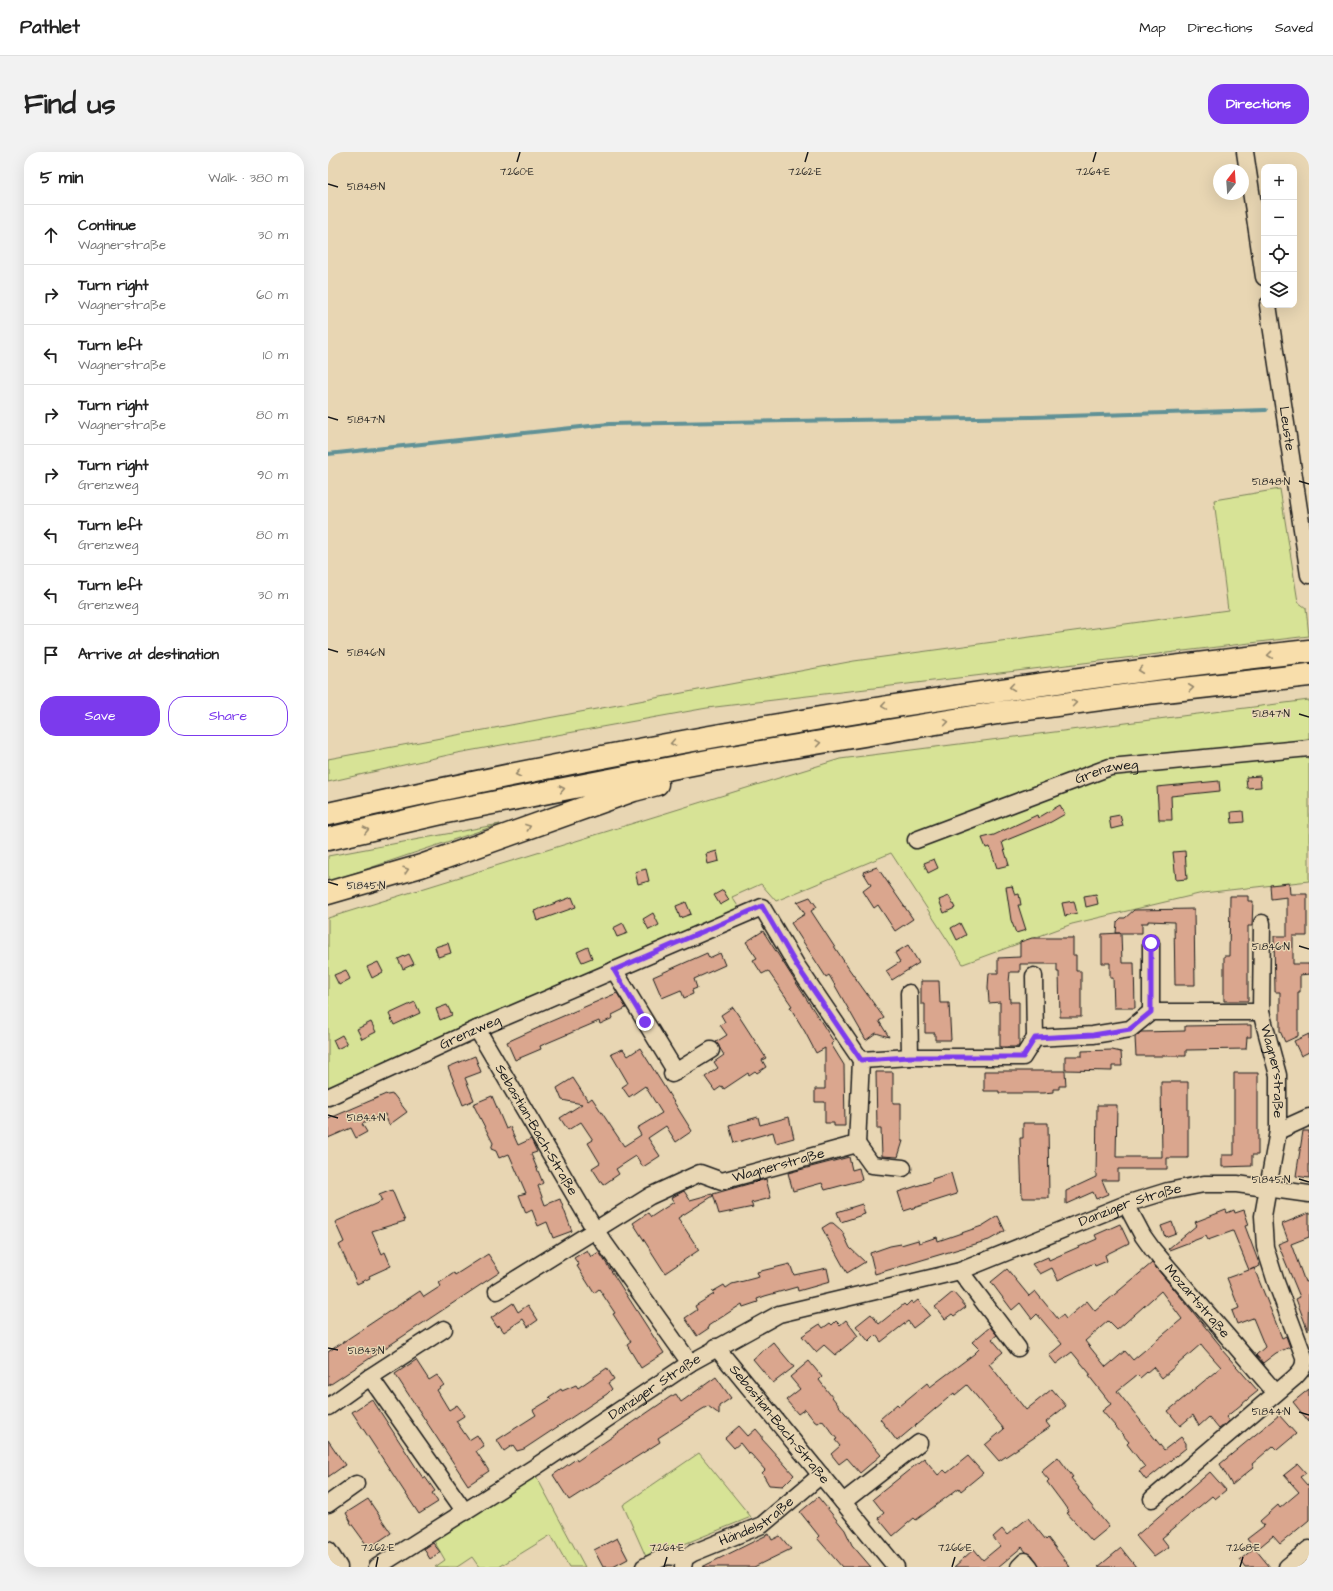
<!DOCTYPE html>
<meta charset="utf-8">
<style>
:root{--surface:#fff;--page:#f2f2f2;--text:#222;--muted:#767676;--line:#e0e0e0;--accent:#7c3aed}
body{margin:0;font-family:"Architects Daughter",sans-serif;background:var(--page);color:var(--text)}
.controls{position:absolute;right:12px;top:12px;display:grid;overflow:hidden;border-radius:8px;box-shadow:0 4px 16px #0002}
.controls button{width:36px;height:36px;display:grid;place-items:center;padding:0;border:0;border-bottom:1px solid var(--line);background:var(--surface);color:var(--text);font:20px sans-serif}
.compass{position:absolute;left:885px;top:12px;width:36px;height:36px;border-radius:50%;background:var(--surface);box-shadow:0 4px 16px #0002;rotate:17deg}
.stop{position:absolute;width:12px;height:12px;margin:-9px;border:3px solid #7c3aed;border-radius:50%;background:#fff}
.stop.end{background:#7c3aed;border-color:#fff;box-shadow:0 1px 4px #0008}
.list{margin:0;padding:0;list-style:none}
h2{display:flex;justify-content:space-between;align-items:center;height:52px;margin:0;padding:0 16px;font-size:17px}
h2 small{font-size:13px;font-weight:400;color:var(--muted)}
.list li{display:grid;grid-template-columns:26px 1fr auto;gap:12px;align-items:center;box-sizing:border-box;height:60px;padding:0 16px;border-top:1px solid var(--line)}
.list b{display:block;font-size:15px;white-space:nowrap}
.list p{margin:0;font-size:13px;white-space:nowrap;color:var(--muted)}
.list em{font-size:13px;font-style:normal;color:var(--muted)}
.actions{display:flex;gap:8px;padding:12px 16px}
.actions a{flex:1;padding:9px 0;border:1px solid var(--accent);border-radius:16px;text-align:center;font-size:14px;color:var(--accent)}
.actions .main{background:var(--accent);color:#fff}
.icon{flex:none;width:22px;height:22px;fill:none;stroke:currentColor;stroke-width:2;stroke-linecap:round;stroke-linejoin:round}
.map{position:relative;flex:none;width:981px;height:1415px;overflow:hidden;border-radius:16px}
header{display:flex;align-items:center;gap:24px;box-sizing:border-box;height:56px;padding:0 20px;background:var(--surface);border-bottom:1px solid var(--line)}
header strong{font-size:19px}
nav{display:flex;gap:22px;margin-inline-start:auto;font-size:14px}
.intro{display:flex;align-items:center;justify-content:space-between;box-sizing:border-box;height:96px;padding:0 24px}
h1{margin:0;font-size:28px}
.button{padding:10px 18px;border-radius:16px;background:var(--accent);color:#fff;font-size:14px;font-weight:700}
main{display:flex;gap:24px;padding:0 24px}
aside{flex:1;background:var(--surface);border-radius:16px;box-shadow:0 4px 16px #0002}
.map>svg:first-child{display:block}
.green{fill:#d7e396;stroke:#7a8059}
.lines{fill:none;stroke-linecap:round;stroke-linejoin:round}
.stream{stroke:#609196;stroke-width:4}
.building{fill:#daa68e;stroke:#1c1c1c;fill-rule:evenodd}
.minor-casing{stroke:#1c1c1c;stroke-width:19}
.highway-casing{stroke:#1c1c1c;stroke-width:25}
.minor{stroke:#e8d6b3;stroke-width:16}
.highway{stroke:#f8deab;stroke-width:22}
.oneway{stroke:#95876b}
.route{stroke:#7c3aed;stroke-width:5}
.ticks{fill:none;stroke:#1c1c1c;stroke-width:1.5}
.labels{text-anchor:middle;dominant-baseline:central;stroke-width:3;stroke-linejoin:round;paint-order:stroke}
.street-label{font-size:14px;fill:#1c1c1c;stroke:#e8d6b3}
.ticks-label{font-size:10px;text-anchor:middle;fill:#1c1c1c;stroke:#e8d6b3;stroke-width:3;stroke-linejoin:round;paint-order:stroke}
</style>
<header>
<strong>Pathlet</strong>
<nav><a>Map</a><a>Directions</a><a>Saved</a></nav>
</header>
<div class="intro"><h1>Find us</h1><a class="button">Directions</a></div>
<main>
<aside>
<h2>5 min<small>Walk · 380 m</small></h2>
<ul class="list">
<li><svg class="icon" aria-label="ahead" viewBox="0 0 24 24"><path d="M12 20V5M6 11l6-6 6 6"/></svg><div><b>Continue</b><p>Wagnerstraße</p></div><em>30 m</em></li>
<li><svg class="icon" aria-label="right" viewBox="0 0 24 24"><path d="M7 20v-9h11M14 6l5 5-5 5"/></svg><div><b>Turn right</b><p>Wagnerstraße</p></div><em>60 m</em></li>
<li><svg class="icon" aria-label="left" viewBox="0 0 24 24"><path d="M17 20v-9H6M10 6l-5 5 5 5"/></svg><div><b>Turn left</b><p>Wagnerstraße</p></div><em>10 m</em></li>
<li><svg class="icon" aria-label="right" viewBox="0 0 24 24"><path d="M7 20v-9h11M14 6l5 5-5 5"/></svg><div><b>Turn right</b><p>Wagnerstraße</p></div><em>80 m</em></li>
<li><svg class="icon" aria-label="right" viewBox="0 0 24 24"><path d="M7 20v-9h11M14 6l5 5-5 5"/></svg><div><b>Turn right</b><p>Grenzweg</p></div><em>90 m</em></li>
<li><svg class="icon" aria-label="left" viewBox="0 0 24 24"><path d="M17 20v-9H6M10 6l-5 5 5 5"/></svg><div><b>Turn left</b><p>Grenzweg</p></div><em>80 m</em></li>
<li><svg class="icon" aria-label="left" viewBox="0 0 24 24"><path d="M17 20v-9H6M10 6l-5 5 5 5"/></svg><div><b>Turn left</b><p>Grenzweg</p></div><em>30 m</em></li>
<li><svg class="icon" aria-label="arrive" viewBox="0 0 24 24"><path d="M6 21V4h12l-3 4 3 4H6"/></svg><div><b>Arrive at destination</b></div></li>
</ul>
<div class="actions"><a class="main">Save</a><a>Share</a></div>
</aside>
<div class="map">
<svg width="981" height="1415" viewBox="0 0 981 1415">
<rect width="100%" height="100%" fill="#e8d6b3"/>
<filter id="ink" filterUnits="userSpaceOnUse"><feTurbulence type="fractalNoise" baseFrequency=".025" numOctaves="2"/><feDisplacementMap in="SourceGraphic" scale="8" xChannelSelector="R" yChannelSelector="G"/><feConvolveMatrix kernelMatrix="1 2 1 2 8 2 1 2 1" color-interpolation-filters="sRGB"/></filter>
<g filter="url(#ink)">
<!-- green -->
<path class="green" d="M952,337L970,450L978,456L981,484L379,556L129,601L0,630V607L526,509L900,458L886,348Z
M981,548V729L875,741L744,772L635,812L563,701L448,749L433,732L404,745L415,762L0,945V766L512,607Z
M172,672L0,730V704Z
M371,1301L423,1365L319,1407L295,1353Z
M207,1322L257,1415H241L223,1383L171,1415H151L144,1405L129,1415H107L117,1408L106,1389Z"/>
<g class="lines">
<!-- stream -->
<path class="stream" d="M0,302L281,272L704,265L938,258"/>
</g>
<!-- building -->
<path class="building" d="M932,624L933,635L919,636L918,625Z
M891,629L892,639L843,644L844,668H831L829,635Z
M732,653L737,662L723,670L674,690L681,713L669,716L662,695L658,696L654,686L666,683L709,663L710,666Z
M915,659L916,670L904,671L903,660Z
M792,663L795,674L783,677L781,665Z
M389,699L391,709L380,712L378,702Z
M857,699L859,727L848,728L845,700Z
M606,707L610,716L600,721L596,711Z
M549,715L585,767L567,779L550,753L546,756L535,739L543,733L535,720Z
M318,717L321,729L310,732L307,720Z
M961,731L962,742H979V784H965V812H981V822L972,823V840H970V884L957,890L952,879V840H947L946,784H959V745L943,747L942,733Z
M684,734L687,743L691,742L693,753H690L698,778L688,781L683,768L678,735Z
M395,738L401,748L392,753L386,743Z
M768,742L770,752L758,755L756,744Z
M621,744L627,756L616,761L611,748Z
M902,744H920V749H925L924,774H920V849H896V804H901Z
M244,745L248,755L209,769L206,759Z
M482,745L489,755L483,759L521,817L556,866L551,869L561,885L548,881L538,888L501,823L498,825L463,771L477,762L469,750Z
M746,749L749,761L737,764L734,751Z
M358,750L363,762L352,766L348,754Z
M866,757L867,833H847L846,770L820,769V771H814V781H788L789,770L793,766H797L806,758Z
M325,761L331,773L321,778L315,767Z
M295,771L300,781L289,785L285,776Z
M632,771L638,783L629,788L623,776Z
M435,779L506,890L503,892L516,913L517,974H506V971H497V950H487V937H497V896L488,901L477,880L462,855L464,854L440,819L434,822L425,808L429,806L418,790Z
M793,781L794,811H806L807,856H786L785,826H782V811H774V782Z
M704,786H745V803H748V819H753V865H732L731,820H729V812H692V820H682L681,830L682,850H691V893L690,895H672V850L661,851L660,835L661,821H670V806L692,805V790Z
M120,791L123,801L110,805L107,795Z
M580,793L591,811L564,828L558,819L572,810L567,801Z
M260,795L264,806L254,810L249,800Z
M379,801L381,806L392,801L397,813L366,827L369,836L364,838L365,842L356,846L353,838L334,846L325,825Z
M81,802L86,812L75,817L70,807Z
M50,810L55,820L44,826L39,815Z
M18,818L22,827L11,833L6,823Z
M593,829H611L612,851H621L623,888H607V881H597V852H593Z
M289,841L298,856L284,863L285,866L272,872L271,869L245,880L212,894L213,897L187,908L179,890L212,875V874Z
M87,850L92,861L66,873L61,862Z
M119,853L124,863L112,868L108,857Z
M405,855L438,906L434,908L438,915L429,921L427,919L421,923L420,921L396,937L394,934L387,939L377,925L390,916L386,910L396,903L388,890L399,883L392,873L397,870L393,863Z
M43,870L48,880L34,887L29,877Z
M923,873V885H919L918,897L858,898V904H808L807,885L813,880L857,879V874Z
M981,882V900L973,904L966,889Z
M14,883L19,892L9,897L5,888Z
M312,896L364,979L348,990L338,974L320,986L332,1004L315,1015L308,1004L288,1017L291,1022L275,1033L264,1016L272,1011L260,991L265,988L253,970L240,978L232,966L254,952L234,948L229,936L245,926L260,949L264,946L296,994L313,983L309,976L334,961L317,934L301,945L294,935L300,931L283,902L295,897L300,904Z
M784,898L793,900L794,914H784V919L737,918V904H754V899Z
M147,904L153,920L137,926L146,948L135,953L120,915Z
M656,919H737L738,934H731V937H725V940L716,941H671V939H656Z
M548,920H565V951H573V989H575L570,1005L554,1004L553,977H549Z
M906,921H930V1003H924V1014L894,1015V1003H906Z
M833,930H860V1006H839V1017H790V1028H774L780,1042L768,1047L765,1040L738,1052V1039L768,1025L769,953H789L788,1005H834Z
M58,942L59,943L65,942L79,960L61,973L57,962L34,972L39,980L28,986L23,976L0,986V967Z
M164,944L178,977L182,975L190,993L203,987L209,1000L203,1002L215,1031L210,1034L217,1053L232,1047L244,1079L225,1086L219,1070L210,1074L204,1058L198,1061L191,1043L198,1041L181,1002L171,1006L168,999L163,997L165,991L145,952Z
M430,965L432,973L461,965L466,986L448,991L445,980L406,991L401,973Z
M695,971H720L721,1046H694L692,986H695Z
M975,979H981V1026L968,1024Z
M521,1005L524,1018L531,1016L534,1028L497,1038L494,1031L465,1039L460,1021Z
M623,1021L629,1042L576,1059L570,1040L604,1029V1027Z
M438,1027L443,1046L423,1051L425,1055L391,1062L385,1042Z
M64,1038L77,1069L44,1079L54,1102L57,1100L63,1114L41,1124L42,1126L29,1132L11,1093L16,1090L7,1070L54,1049L51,1043Z
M356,1039L362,1048L384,1042L385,1044L350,1066L371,1098L337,1121L305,1071L320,1061L323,1065L346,1050L343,1046Z
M534,1052L537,1062L513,1070L509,1060Z
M898,1058L899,1061L906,1058L907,1061L916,1058L921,1073L917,1074L932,1114L922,1118L926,1116L954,1186L958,1184L962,1195L948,1201L935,1211L928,1203L937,1195L925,1166L909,1172L904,1159L911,1156L899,1126L921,1118L905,1079L880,1088L878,1084L841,1098L840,1097L869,1073L867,1070Z
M981,1061V1085L963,1092L977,1130L981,1129L980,1179L968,1147L972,1145L950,1092L960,1088L954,1072Z
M670,1064L677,1079L661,1088L547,1122L542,1101L562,1094L573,1092V1093L590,1088L591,1091L609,1085L610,1089L654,1074Z
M844,1070L848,1081L837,1085L833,1074Z
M502,1071H505L514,1079L522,1096L537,1110L519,1121L494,1076Z
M792,1072L801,1091L777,1103L779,1109L767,1114L766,1111L730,1128L724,1116L712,1122L704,1112L720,1105L721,1108L769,1087L767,1083Z
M259,1098L263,1105L271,1100L336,1201L313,1216L299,1193L303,1190L285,1162L287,1161L271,1137L266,1141L249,1114L251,1113L246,1106Z
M160,1102L172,1120L0,1234V1200L92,1139L96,1145L113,1134L111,1131L126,1121L127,1123Z
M824,1111L856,1149L895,1197L894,1198L930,1239L898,1265L901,1269L891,1277L881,1265L871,1274L865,1263L852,1274L840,1259L893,1215L876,1196L873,1192L834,1226L825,1215L812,1226L809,1223L789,1239L836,1298L853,1285L858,1291V1296L818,1328L811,1319L817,1315L799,1292L801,1290L774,1259L783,1252L761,1224L763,1223L744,1200L728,1212L721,1203L734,1192L709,1162L704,1167L692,1151L684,1158L663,1130L679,1117L701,1144L707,1139L730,1167L735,1163L738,1167L759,1149L767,1159ZM833,1139L854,1167L805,1208L797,1199L778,1215L757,1189L780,1169L789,1178Z
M462,1112L466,1123L499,1116L502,1130L470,1139L469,1135L437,1144L429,1147L430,1150L415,1155L414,1152L380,1174L381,1176L369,1184L357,1166L369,1158L367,1154L386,1142L384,1140L396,1133L398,1136L404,1132L431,1125L429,1120Z
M625,1140L638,1155L626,1164L624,1162L617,1167L607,1155Z
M590,1148L602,1163L585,1176L580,1169L553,1190L548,1183L541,1190L528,1174L543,1162L551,1172L576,1152L578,1154L583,1149L585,1152Z
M185,1151L190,1160L200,1153L210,1168L200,1175L195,1167L176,1180L171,1173L169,1175L163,1166Z
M518,1168L530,1184L507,1203L496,1193L488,1200L474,1184L492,1172L495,1176L502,1171L504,1173L508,1169L512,1173Z
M662,1175L669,1183L664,1187L675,1200L661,1212L698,1258L724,1237L738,1254L718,1270L722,1275L671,1309L657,1293L676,1277L639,1233L627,1243L626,1241L569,1289L552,1267L569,1252L571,1254L599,1231L602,1235L646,1202L651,1197L644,1190Z
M445,1190L466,1215L445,1231L425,1207Z
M88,1208L101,1228L109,1223L116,1233L109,1238L121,1258L129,1253L133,1258L136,1264L128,1269L141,1288L149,1283L156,1294L148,1299L161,1319L140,1333L67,1222Z
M481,1209L494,1225L491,1228L511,1254L553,1303L532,1321L519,1306L511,1312L503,1302L512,1294L507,1288L509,1287L494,1268L490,1271L487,1270L477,1257L470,1262L458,1248L472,1237L462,1225Z
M279,1216L286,1227L280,1231L284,1237L279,1242L196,1297L189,1299L185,1293L176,1299L169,1288L208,1263L205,1258L223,1247L221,1245L233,1237L234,1239L248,1233L250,1236Z
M388,1225L403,1246L391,1254V1262L380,1254L373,1258L330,1286L332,1290L241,1348L225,1323L248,1307L249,1309L342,1245L348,1242L353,1250Z
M981,1237V1270L965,1250Z
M44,1247L95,1326L97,1325L107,1339L104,1341L110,1350L91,1362L24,1260Z
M951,1263L968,1282L949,1298L945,1294L924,1312L926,1315L904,1333L892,1312Z
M411,1274L420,1284L428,1277L434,1284V1287L466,1323L455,1334L441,1333L434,1321L437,1318L423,1302L420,1301L412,1291L406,1296L397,1286Z
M0,1288L17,1313L0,1325Z
M640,1304L655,1321L633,1339L631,1336L588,1368L586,1366L565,1384L550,1366L556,1361L545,1347L596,1306L610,1323L616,1318L619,1321Z
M730,1305L745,1325L743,1326L751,1336L750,1337L781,1375L764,1389L739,1361L741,1360L734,1350L719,1330L721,1328L713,1319Z
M970,1312L978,1321L972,1325L979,1333L981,1332V1368L952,1392L945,1384L928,1398L942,1415H917L912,1408L926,1396L919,1387L936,1374L932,1369L950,1353L952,1356L971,1340L956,1323Z
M882,1320L898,1338L887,1347L884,1344L834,1386L841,1395L826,1405L808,1384Z
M490,1345L517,1378L524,1393L543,1415H514L489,1386L491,1384L472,1360Z
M40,1347L63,1381L41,1396L22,1370H23L18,1361Z
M700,1366L718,1388L720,1386L742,1415H711L704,1403L698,1400L694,1395L670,1415H626L646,1397L655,1408L672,1394L665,1385L674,1377L679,1383Z
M441,1382L444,1388L452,1384L463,1397L426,1415H374Z
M289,1386L300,1407L285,1415H275L266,1398Z
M105,1391L112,1400L102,1407L96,1397Z
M793,1396L808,1415H770Z"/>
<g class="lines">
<!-- minor casing -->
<g class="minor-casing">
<g id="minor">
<path d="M917,0L936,125"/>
<path id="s1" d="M940,153L981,423"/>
<path id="s2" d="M588,688L782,615L981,596"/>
<path id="s3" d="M934,771L933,860L950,923V979"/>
<path d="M823,791V860"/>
<path d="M286,818L348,920"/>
<path d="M706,824L707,886"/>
<path d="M581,841L582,905"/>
<path id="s4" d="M149,877L267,1078L362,1211"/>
<path d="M344,922L383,898"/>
<path id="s5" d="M0,945L149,877L434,755L469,814L533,908"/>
<path d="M529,992L544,1013L575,1016"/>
<path id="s6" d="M798,1052L815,1084L825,1098L948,1241"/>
<path d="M632,1119L690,1196"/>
<path id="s7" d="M169,1139L322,1044L372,1021L394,1029L529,992L533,908L582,905H695L707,886L765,883L802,877L823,860H933"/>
<path d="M116,1177L42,1225L137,1360"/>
<path id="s8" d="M388,1195L568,1415"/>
<path d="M0,1255L42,1225"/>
<path d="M824,1347L966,1226C973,1219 977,1215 976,1205L948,1130L937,1095L935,1064L950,979L981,965"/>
<path d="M515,1350L591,1291"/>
<path d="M0,1352L28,1332"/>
<path d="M0,1398L11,1415"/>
<path id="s9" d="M49,1415L207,1315L362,1211L451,1162L632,1119L798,1052L840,1039L876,1032H909L981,1042"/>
<path d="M316,1415L338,1404L357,1406"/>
<path id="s10" d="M355,1415L357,1406L365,1401L434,1373L493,1323"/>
<path d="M691,1415L697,1409L702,1415"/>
<path d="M959,1415L981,1397"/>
</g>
</g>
<!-- highway casing -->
<g class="highway-casing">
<path id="highway" d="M0,662C325,589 650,535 981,499
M0,687L118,660L385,608L669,561L810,542L981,523
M0,741L93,714L306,638L329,632"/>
</g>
<!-- minor -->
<use href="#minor" class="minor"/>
<!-- highway -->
<use href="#highway" class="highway"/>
</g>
<!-- one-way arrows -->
<defs><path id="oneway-chevron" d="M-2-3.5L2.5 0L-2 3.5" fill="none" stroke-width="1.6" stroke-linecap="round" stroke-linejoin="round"/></defs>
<g class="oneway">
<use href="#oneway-chevron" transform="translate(942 503) rotate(174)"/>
<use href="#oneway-chevron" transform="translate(813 518) rotate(173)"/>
<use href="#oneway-chevron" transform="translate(684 535) rotate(172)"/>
<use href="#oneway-chevron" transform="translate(863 536) rotate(-6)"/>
<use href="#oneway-chevron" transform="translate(746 551) rotate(-8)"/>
<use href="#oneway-chevron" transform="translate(556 554) rotate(171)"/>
<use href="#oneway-chevron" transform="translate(618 570) rotate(-9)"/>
<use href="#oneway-chevron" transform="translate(345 591) rotate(169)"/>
<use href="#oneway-chevron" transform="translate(490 591) rotate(-9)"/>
<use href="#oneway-chevron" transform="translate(190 622) rotate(169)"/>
<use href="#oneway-chevron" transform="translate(234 637) rotate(-11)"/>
<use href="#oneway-chevron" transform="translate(200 675) rotate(-20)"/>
<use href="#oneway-chevron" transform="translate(38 678) rotate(-13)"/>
<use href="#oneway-chevron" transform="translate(78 718) rotate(-17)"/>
</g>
</g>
<g class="lines" filter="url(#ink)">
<!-- route -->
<path class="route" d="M317,870L286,818L434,754L469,814L533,908L582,905H695L707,886L765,883L802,877L823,860V791"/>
</g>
<!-- ticks -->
<path class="ticks" d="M189,10L192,0M477,10L480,0M765,10L768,0M0,32L10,35M0,265L10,268M971,329L981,332M0,497L10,500M971,562L981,565M0,730L10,733M971,794L981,797M0,963L10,966M971,1027L981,1030M0,1196L10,1198M971,1260L981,1263M48,1415L50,1405M336,1415L339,1405M624,1415L627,1405M912,1415L915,1405"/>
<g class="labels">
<!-- street labels -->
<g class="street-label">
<text stroke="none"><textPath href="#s1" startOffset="125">Leuste</textPath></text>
<text stroke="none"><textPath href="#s2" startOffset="203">Grenzweg</textPath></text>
<text stroke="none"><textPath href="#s5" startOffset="156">Grenzweg</textPath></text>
<text stroke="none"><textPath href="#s3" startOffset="150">Wagnerstraße</textPath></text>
<text stroke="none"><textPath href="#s4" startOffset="117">Sebastian-Bach-Straße</textPath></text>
<text stroke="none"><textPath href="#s7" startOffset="317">Wagnerstraße</textPath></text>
<text stroke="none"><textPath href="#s9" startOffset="844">Danziger Straße</textPath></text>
<text stroke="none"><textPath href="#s6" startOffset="121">Mozartstraße</textPath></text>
<text stroke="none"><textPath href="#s9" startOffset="331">Danziger Straße</textPath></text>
<text stroke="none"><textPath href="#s8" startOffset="100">Sebastian-Bach-Straße</textPath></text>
<text stroke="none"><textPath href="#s10" startOffset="90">Händelstraße</textPath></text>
</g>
</g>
<g class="ticks-label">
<text x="189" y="23">7.260°E</text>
<text x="477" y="23">7.262°E</text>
<text x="765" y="23">7.264°E</text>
<text x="38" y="38">51.848°N</text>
<text x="38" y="271">51.847°N</text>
<text x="943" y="333">51.848°N</text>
<text x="38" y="504">51.846°N</text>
<text x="943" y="565">51.847°N</text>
<text x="38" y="737">51.845°N</text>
<text x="943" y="798">51.846°N</text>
<text x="38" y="969">51.844°N</text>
<text x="943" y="1031">51.845°N</text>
<text x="38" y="1202">51.843°N</text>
<text x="943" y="1263">51.844°N</text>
<text x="50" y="1399">7.262°E</text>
<text x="339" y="1399">7.264°E</text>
<text x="627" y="1399">7.266°E</text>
<text x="915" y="1399">7.268°E</text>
</g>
</svg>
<div class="controls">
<button>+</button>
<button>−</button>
<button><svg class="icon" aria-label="locate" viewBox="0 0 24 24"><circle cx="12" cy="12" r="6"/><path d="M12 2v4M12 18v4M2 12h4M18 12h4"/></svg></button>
<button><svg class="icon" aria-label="layers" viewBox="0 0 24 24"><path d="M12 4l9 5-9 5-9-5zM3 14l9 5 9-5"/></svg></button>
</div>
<svg class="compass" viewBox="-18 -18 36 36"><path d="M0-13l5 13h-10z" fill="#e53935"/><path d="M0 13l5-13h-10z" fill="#767676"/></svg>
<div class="stop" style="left:823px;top:791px"></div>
<div class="stop end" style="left:317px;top:870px"></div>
</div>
</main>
